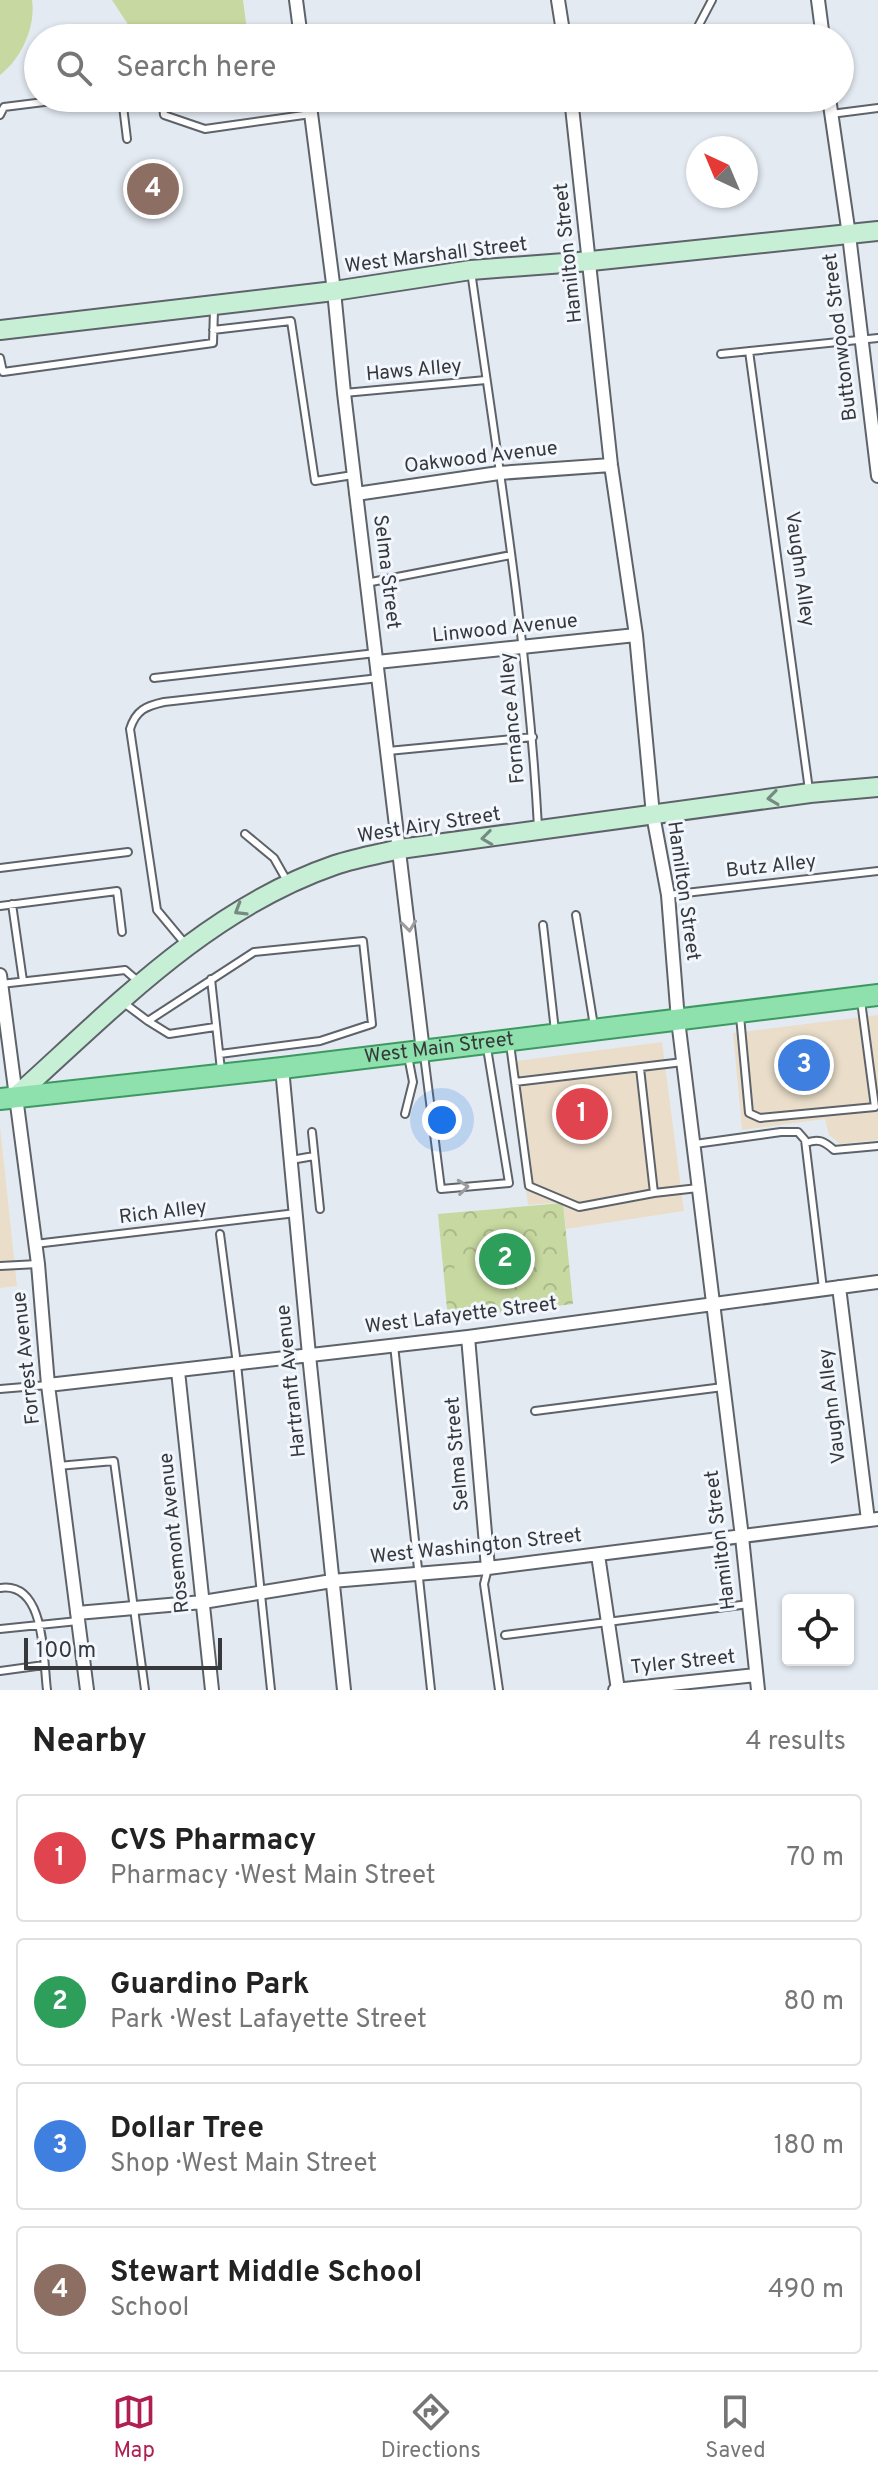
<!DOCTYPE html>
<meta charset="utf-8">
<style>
:root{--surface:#fff;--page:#f6f6f6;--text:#222;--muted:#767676;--line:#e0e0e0;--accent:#b01f51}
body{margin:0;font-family:Overpass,sans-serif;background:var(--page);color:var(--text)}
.controls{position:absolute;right:24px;bottom:24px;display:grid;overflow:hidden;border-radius:8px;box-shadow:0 2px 6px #0004}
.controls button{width:72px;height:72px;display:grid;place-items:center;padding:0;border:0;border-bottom:2px solid var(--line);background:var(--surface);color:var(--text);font:40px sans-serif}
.compass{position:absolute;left:686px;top:136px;width:72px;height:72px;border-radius:50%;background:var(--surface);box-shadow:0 2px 6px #0004;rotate:316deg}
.scale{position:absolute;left:24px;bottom:20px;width:198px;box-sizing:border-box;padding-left:8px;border:4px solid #36383c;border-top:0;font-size:22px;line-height:28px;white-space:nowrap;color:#36383c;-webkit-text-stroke:6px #f2f7fe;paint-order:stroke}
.you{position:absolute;left:442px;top:1120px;width:28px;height:28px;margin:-20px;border:6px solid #fff;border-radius:50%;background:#1a73e8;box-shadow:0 0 0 12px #1a73e833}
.badge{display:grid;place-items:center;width:52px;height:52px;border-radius:50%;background:var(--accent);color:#fff;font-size:26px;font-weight:700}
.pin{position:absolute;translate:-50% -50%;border:4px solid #fff;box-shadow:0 2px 8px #0006}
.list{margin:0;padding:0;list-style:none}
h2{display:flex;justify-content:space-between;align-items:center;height:104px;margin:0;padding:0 32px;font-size:34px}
h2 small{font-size:26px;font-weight:400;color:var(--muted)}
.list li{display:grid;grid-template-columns:52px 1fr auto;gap:24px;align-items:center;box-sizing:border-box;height:128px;margin:0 16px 16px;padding:0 16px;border:2px solid var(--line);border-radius:8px}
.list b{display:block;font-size:30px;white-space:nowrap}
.list p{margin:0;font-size:26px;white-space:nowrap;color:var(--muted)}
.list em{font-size:26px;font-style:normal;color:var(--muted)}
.icon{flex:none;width:44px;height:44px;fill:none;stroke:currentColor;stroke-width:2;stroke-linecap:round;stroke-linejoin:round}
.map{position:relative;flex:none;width:878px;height:1690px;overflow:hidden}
.search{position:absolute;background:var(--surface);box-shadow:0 2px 6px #0004;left:24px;right:24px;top:24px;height:88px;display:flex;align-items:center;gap:20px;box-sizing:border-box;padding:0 28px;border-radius:44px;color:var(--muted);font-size:30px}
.sheet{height:680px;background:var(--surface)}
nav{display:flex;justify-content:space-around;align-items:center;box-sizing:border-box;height:112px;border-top:2px solid var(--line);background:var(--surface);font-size:22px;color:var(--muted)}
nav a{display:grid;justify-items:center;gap:4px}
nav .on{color:var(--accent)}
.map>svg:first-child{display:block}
.commercial{fill:#eadeca}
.park{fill:url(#park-crowns)}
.pitch{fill:#c7d8a0}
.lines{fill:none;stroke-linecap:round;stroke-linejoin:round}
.lane-casing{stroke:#5e636a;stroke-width:10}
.street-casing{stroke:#5e636a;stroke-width:16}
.secondary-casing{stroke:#5e636a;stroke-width:22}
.primary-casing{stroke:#3e9862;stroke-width:24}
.lane{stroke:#fff;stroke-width:6}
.street{stroke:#fff;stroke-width:12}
.secondary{stroke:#c7efd6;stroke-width:18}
.primary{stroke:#8ee0ad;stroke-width:20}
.oneway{stroke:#778a81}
.oneway2{stroke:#9a9c9e}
.labels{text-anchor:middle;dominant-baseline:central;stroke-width:6;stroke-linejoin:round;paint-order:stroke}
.street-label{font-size:20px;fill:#36383c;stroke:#f2f7fe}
</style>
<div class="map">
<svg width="878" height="1690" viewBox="0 0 878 1690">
<defs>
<pattern id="park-crowns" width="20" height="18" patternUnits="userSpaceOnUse" patternTransform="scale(2)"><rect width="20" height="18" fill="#c7d8a0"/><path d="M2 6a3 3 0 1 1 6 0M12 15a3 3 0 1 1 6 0" fill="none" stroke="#acba8b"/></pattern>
</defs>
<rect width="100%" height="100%" fill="#e4eaf2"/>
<!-- commercial -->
<path class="commercial" d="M878,1015V1140L840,1144L829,1135L825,1119L742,1130L733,1033Z
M662,1042L684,1211L566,1229L563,1202L528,1205L509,1062Z
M0,1126L17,1286L0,1288Z"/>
<!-- park -->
<path class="park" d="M563,1203L573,1304L448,1319L438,1214Z"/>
<!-- pitch -->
<path class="pitch" d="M0,0H32C36,27 21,59 0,75Z
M112,0H243L248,38H146L129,26Z
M484,1263L488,1298L458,1302L454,1267Z"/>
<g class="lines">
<!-- lane casing -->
<g class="lane-casing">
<path id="lane" d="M692,38L712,0
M122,98L127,139
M162,98L164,115L205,129L311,114
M831,114L878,108
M0,115L4,107L76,98
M471,271C497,456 528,641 538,827
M213,330L291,321L315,481L353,475
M749,351L809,790
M721,354L878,338
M0,358L3,372L213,343L214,309
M344,393L486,380
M366,583L511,555
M154,678L376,653
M388,751L533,737
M245,834L274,858L287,881
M0,868L128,852
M668,895L878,871
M12,904L23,981
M0,906L117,891L122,932
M576,915L594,1026
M543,925L555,1031
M187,946L157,910L130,729C136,710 146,706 164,702L379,678
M211,979L221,1070
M1,984L125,970L140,983
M124,1003L148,1021L254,952L363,941L372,1024L320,1041L220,1054
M740,1016L749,1113L760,1118L875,1107L861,1001
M148,1021L169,1034L215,1027
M510,1044L529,1186L579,1207L654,1193L640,1068
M424,1055L441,1189L509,1183L487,1048
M515,1082L683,1062
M405,1114L413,1082L408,1056
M312,1132L320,1209
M806,1143C818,1138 824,1141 834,1150L878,1146
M695,1144L781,1132H798L805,1140L823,1289
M291,1160L314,1156
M654,1193L698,1188
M220,1234L237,1364L271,1690
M35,1244L296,1213
M0,1266L38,1264
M394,1345L431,1690
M0,1389L48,1385
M535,1411L723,1387
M58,1466L114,1461L145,1690
M488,1568L484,1584L499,1690
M0,1588C46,1581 43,1659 47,1690
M0,1629L78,1621
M505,1635L749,1604
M0,1671L44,1665"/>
</g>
<!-- street casing -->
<g class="street-casing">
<path id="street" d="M296,0L301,38
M558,0L564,38
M818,0L823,38
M309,98L334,291L344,393L423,1051
M571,98L611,465L636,635L653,815L668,895L678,1020L742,1537L758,1690
M829,98L849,235L878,476
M356,494L499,473L611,465
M377,662L636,635
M0,975L38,1264L48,1385L87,1690
M282,1068L309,1355L344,1690
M839,1287L868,1520
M468,1337L488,1568
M178,1371L212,1690
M48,1385L468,1337L878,1282
M598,1555L618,1690
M77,1613L203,1602L332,1581L488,1568L878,1519
M615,1690L756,1675"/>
</g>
<!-- secondary casing -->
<g class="secondary-casing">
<path id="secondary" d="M0,330L334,291L471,270L591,261L878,231
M15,1097C113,1009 207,909 335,865C356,858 379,854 400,849L810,793L878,787"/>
</g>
<!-- primary casing -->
<g class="primary-casing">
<g id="primary">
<path id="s1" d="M0,1099L282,1068L878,995"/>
</g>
</g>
<!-- lane -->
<use href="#lane" class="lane"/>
<!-- street -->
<use href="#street" class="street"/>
<!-- secondary -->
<use href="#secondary" class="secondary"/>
<!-- primary -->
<use href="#primary" class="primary"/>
</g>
<!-- one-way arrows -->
<defs><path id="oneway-chevron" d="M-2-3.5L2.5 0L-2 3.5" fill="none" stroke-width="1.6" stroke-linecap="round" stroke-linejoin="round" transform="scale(2)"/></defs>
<g class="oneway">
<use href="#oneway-chevron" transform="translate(773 798) rotate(172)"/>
<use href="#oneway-chevron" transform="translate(487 838) rotate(173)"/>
<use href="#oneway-chevron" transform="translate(240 910) rotate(149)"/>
</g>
<g class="oneway2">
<use href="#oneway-chevron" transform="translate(409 926) rotate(83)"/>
<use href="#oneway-chevron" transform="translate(463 1187) rotate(-6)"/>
</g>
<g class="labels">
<!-- street labels -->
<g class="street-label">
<text transform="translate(569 253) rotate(-96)">Hamilton Street</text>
<text transform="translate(436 256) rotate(-7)">West Marshall Street</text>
<text transform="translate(841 337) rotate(-97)">Buttonwood Street</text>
<text transform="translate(414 371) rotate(-5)">Haws Alley</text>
<text transform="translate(481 458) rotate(-7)">Oakwood Avenue</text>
<text transform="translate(799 569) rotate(82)">Vaughn Alley</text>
<text transform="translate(386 572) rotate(83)">Selma Street</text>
<text transform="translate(505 629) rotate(-6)">Linwood Avenue</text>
<text transform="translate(513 718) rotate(-95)">Fornance Alley</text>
<text transform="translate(429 826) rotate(-9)">West Airy Street</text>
<text transform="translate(771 867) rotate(-6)">Butz Alley</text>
<text transform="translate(683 891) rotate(82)">Hamilton Street</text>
<text stroke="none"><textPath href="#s1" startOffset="442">West Main Street</textPath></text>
<text transform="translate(163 1213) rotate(-7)">Rich Alley</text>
<text transform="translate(461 1316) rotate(-7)">West Lafayette Street</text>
<text transform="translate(27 1358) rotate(-96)">Forrest Avenue</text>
<text transform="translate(292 1381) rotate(-96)">Hartranft Avenue</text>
<text transform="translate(833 1406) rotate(-97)">Vaughn Alley</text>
<text transform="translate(458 1454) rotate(-95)">Selma Street</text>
<text transform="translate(175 1533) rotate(-96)">Rosemont Avenue</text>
<text transform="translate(721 1540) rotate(-97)">Hamilton Street</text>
<text transform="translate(476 1547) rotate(-6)">West Washington Street</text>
<text transform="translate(683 1663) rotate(-6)">Tyler Street</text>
</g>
</g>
</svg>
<div class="controls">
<button><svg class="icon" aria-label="locate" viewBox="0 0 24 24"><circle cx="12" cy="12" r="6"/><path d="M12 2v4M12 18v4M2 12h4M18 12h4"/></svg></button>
</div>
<svg class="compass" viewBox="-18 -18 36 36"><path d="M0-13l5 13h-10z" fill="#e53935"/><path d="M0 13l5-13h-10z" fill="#767676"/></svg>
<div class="scale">100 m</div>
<div class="you"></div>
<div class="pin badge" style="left:582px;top:1114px;background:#e0444e">1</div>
<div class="pin badge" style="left:505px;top:1259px;background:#2e9e5b">2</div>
<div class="pin badge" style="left:804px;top:1065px;background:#3f7fe0">3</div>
<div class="pin badge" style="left:153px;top:189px;background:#8d6e63">4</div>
<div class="search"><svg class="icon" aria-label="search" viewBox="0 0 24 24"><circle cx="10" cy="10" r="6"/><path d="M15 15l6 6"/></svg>Search here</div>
</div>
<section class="sheet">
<h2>Nearby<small>4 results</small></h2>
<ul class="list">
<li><span class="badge" style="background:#e0444e">1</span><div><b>CVS Pharmacy</b><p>Pharmacy · West Main Street</p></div><em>70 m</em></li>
<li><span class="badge" style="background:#2e9e5b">2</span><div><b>Guardino Park</b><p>Park · West Lafayette Street</p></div><em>80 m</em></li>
<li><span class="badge" style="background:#3f7fe0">3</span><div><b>Dollar Tree</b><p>Shop · West Main Street</p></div><em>180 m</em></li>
<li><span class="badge" style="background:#8d6e63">4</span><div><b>Stewart Middle School</b><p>School</p></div><em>490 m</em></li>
</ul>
</section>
<nav>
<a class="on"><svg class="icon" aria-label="map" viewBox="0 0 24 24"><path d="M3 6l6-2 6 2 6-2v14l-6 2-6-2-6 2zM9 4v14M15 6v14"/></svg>Map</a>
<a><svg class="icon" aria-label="directions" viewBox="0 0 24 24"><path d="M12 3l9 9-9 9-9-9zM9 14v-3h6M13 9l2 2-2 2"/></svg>Directions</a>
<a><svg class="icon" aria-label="saved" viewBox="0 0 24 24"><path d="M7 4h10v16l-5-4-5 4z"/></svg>Saved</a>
</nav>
